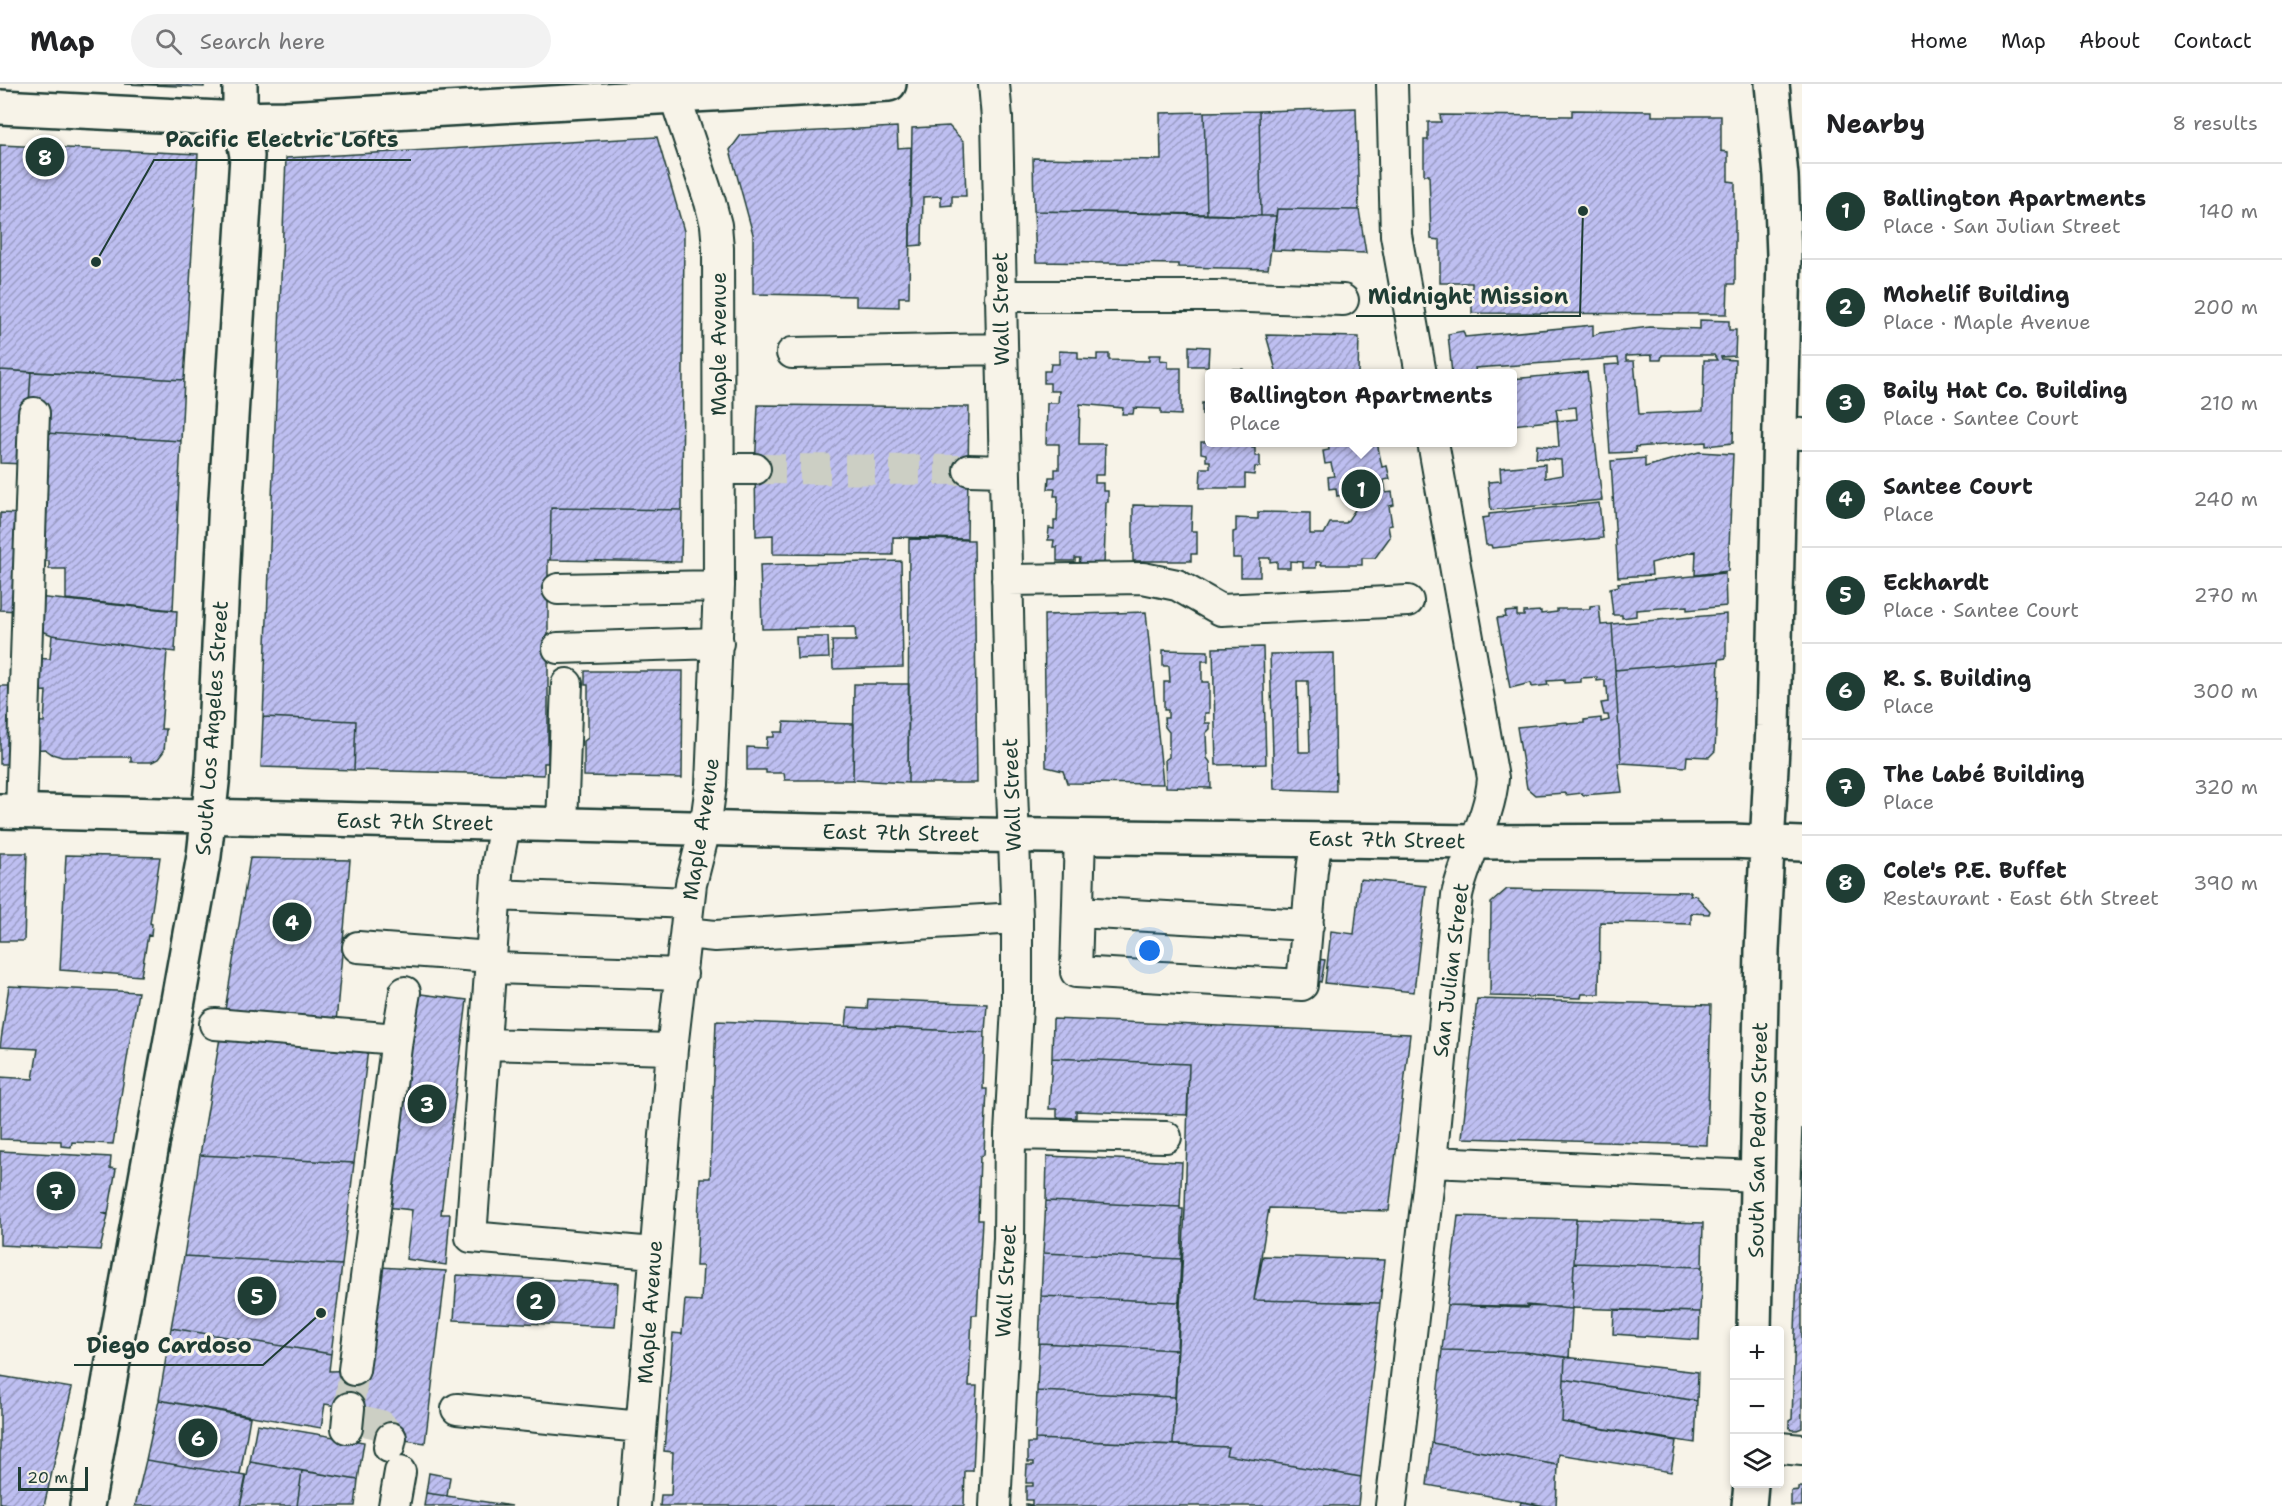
<!DOCTYPE html>
<meta charset="utf-8">
<style>
:root{--surface:#fff;--page:#f2f2f2;--text:#202124;--muted:#757577;--line:#e0e0e0;--accent:#1f3d34}
body{margin:0;font-family:"Shantell Sans",sans-serif;background:var(--page);color:var(--text)}
.controls{position:absolute;right:18px;bottom:18px;display:grid;overflow:hidden;border-radius:6px;box-shadow:0 3px 9px #0003}
.controls button{width:54px;height:54px;display:grid;place-items:center;padding:0;border:0;border-bottom:2px solid var(--line);background:var(--surface);color:var(--text);font:30px sans-serif}
.scale{position:absolute;left:18px;bottom:15px;width:70px;box-sizing:border-box;padding-left:6px;border:3px solid #1f3d34;border-top:0;font-size:16px;line-height:21px;white-space:nowrap;color:#1f3d34;-webkit-text-stroke:4px #f7f3e8;paint-order:stroke}
.you{position:absolute;left:1150px;top:867px;width:21px;height:21px;margin:-15px;border:4px solid #fff;border-radius:50%;background:#1a73e8;box-shadow:0 0 0 9px #1a73e833}
.badge{display:grid;place-items:center;width:39px;height:39px;border-radius:50%;background:var(--accent);color:#fff;font-size:20px;font-weight:700}
.pin{position:absolute;translate:-50% -50%;border:3px solid #fff;box-shadow:0 2px 6px #0006}
.popup{position:absolute;left:1205px;top:285px;width:312px;height:78px;box-sizing:border-box;display:grid;place-content:center;border-radius:6px;background:var(--surface);filter:drop-shadow(0 2px 4px #0005);font-size:20px;white-space:nowrap;color:var(--muted)}
.popup b{font-size:22px;color:var(--text)}
.popup::after{content:'';position:absolute;left:50%;top:100%;margin-left:-12px;border:12px solid transparent;border-top-color:var(--surface)}
.list{margin:0;padding:0;list-style:none}
h2{display:flex;justify-content:space-between;align-items:center;height:78px;margin:0;padding:0 24px;font-size:26px}
h2 small{font-size:20px;font-weight:400;color:var(--muted)}
.list li{display:grid;grid-template-columns:39px 1fr auto;gap:18px;align-items:center;box-sizing:border-box;height:96px;padding:0 24px;border-top:2px solid var(--line)}
.list b{display:block;font-size:22px;white-space:nowrap}
.list p{margin:0;font-size:20px;white-space:nowrap;color:var(--muted)}
.list em{font-size:20px;font-style:normal;color:var(--muted)}
.icon{flex:none;width:33px;height:33px;fill:none;stroke:currentColor;stroke-width:2;stroke-linecap:round;stroke-linejoin:round}
.map{position:relative;flex:none;width:1802px;height:1422px;overflow:hidden}
header{display:flex;align-items:center;gap:36px;box-sizing:border-box;height:84px;padding:0 30px;background:var(--surface);border-bottom:2px solid var(--line)}
header strong{font-size:28px}
nav{display:flex;gap:33px;margin-inline-start:auto;font-size:21px}
.search{width:420px;height:54px;background:var(--page);display:flex;align-items:center;gap:15px;box-sizing:border-box;padding:0 21px;border-radius:33px;color:var(--muted);font-size:22px}
main{display:flex}
aside{flex:1;background:var(--surface)}
.map>svg:first-child{display:block}
.building{fill:url(#building-hatch);stroke:#1f3d34;stroke-width:1.5;fill-rule:evenodd}
.lines{fill:none;stroke-linecap:round;stroke-linejoin:round}
.minor-tunnel{stroke:#cccfc4;stroke-width:30;stroke-dasharray:30 15;stroke-linecap:butt}
.minor-casing{stroke:#1f3d34;stroke-width:34}
.major-casing{stroke:#1f3d34;stroke-width:38}
.minor{stroke:#f7f3e8;stroke-width:30}
.major{stroke:#f7f3e8;stroke-width:33}
.labels{text-anchor:middle;dominant-baseline:central;stroke-width:6;stroke-linejoin:round;paint-order:stroke}
.street-label{font-size:21px;fill:#1f3d34;stroke:#f7f3e8}
.leader{fill:none;stroke:#1f3d34;stroke-width:2}
.callout-dot{fill:#1f3d34;stroke:#f7f3e8;stroke-width:2}
.callout-label{font-size:22px;text-anchor:middle;font-weight:bold;fill:#1f3d34;stroke:#f7f3e8;stroke-width:6;stroke-linejoin:round;paint-order:stroke}
</style>
<header>
<strong>Map</strong>
<div class="search"><svg class="icon" aria-label="search" viewBox="0 0 24 24"><circle cx="10" cy="10" r="6"/><path d="M15 15l6 6"/></svg>Search here</div>
<nav><a>Home</a><a>Map</a><a>About</a><a>Contact</a></nav>
</header>
<main>
<div class="map">
<svg width="1802" height="1422" viewBox="0 0 1802 1422">
<defs>
<pattern id="building-hatch" width="6" height="6" patternUnits="userSpaceOnUse" patternTransform="scale(1.5)"><rect width="6" height="6" fill="#bebff1"/><path d="M-1 1l2-2M0 6l6-6M5 7l2-2" fill="none" stroke="#9a9cc4"/></pattern>
</defs>
<rect width="100%" height="100%" fill="#f7f3e8"/>
<filter id="ink" filterUnits="userSpaceOnUse"><feTurbulence type="fractalNoise" baseFrequency=".0167" numOctaves="2"/><feDisplacementMap in="SourceGraphic" scale="12" xChannelSelector="R" yChannelSelector="G"/><feConvolveMatrix kernelMatrix="1 2 1 2 8 2 1 2 1" color-interpolation-filters="sRGB"/></filter>
<g filter="url(#ink)">
<!-- building -->
<path class="building" d="M124,0H204V3Z
M1356,24L1359,126L1277,125L1276,132H1261L1259,27Z
M1572,26L1652,27V32H1721V67L1728,68V97L1735,98V200H1728L1727,230L1472,229V199H1440V156L1431,155L1429,91H1424V56H1428V38H1441L1440,31L1572,32Z
M1259,27L1261,132L1207,130L1204,28Z
M1204,28L1207,130L1034,127L1033,74L1161,76L1160,29Z
M949,42L964,58L966,112H952V121L941,122V112L923,113L922,161L910,162L912,44Z
M897,43L898,64L911,63L909,213H899V223L856,222V212L753,210V150L730,66L741,51Z
M657,53L684,147L682,426L551,424L550,476H548V679H544V691L354,686L356,637L263,633L286,74Z
M0,61L198,70L184,296L0,286Z
M1277,125L1359,126L1366,169L1273,166Z
M1034,127L1261,132H1276L1268,185L1178,183V180L1036,178Z
M1700,236L1729,237V246H1736L1735,272L1721,273L1722,275L1735,276L1733,359L1706,362V358L1635,363L1636,368L1610,369L1604,281L1619,280L1618,274L1475,284L1476,290H1452L1448,250L1463,247L1465,253L1593,241V252L1599,249L1650,243L1700,245ZM1652,271V276H1661L1662,271H1714L1717,276H1704L1703,327L1639,330L1634,277H1626V272Z
M1266,251L1359,253L1358,290H1277Z
M1189,262L1209,263L1208,282H1189Z
M1059,267L1078,268V275L1097,276V270H1109V276L1149,277V271H1161L1160,276L1168,277V284H1181V331L1161,330V325L1134,324L1133,330H1122L1123,324L1080,320L1079,360H1105L1104,391H1095V399H1103V407H1108V418H1106L1104,482L1079,481L1080,474H1075V477H1057V463H1053L1054,456H1048L1049,444L1054,445V437H1057L1058,412H1054L1055,405H1048L1049,393H1055V385H1059V360H1046L1047,319H1058L1059,307H1050V299H1044V287H1050L1051,280H1059Z
M1217,285H1243V290H1217Z
M0,286L31,288L25,380L0,379Z
M31,288L184,296L181,357L45,349L29,321Z
M1587,288L1602,416L1491,426L1488,398L1501,397L1500,384L1545,380V394L1562,391L1561,376L1536,374L1537,361L1559,363L1557,337L1577,335L1576,323L1556,325L1558,336L1512,341V295Z
M1208,294H1210V358H1252V364H1255V372H1260V383H1255L1254,391L1245,390V404H1200L1201,384H1210V377H1206V370L1201,369V358H1207V331H1202V319H1208Z
M758,321L969,323L967,455L893,453V471L773,470V451L756,452L755,385Z
M45,349L181,357L173,526L66,515V485H49V477H39Z
M1328,358H1377L1382,383L1387,382L1390,395L1384,396L1386,409L1392,408L1394,421L1389,422L1392,441L1388,442L1390,453L1375,474H1362V481H1321L1322,478H1316V484H1303V478L1290,477V484H1277V477L1270,478V474H1260V493H1241V474H1233V448L1236,447V434L1258,435V428L1310,429V450H1324L1330,439H1346L1359,420L1358,408L1337,412L1336,404L1329,405L1328,393L1334,392L1331,379L1325,380L1323,367L1329,366Z
M1699,368L1733,370L1728,487L1695,491L1696,467L1651,479L1652,491L1618,493L1611,377L1645,374V383Z
M1599,419L1603,454L1492,464L1491,461H1486L1482,434L1489,433V430Z
M1133,421L1192,422L1191,447H1197V470H1191V477H1133Z
M551,424L682,426L681,478L550,476Z
M0,429L23,430L19,527L0,526Z
M909,455L974,456L977,699H908Z
M901,477L903,583L833,585L832,557H856L855,543L762,545L760,481Z
M1725,489L1726,522L1687,526V522L1636,526V532L1622,534V531H1613L1610,504L1619,502L1618,499Z
M36,513L177,527L175,568L52,551L35,544Z
M1599,521L1601,541L1612,540L1621,679H1618L1622,708L1583,711L1582,709L1566,711V709L1535,711L1527,704L1517,643L1567,638L1568,640L1584,639V636L1601,634V638L1609,636L1608,631H1604L1601,619L1608,618L1607,603H1605V596L1597,597V593L1581,594V598L1564,599V596L1547,597L1548,601L1532,603L1531,599L1510,604L1497,534L1506,533L1505,528L1517,527V532H1524V528L1541,527V530L1557,528V525H1590V522Z
M1146,528L1163,700L1067,699L1063,687L1046,683L1044,531Z
M1726,530V574L1720,575L1719,577L1615,586L1612,540Z
M52,551L167,567L161,645H166L164,667L158,675L152,678H131V673H62L52,670L45,665L27,666L29,637L44,638L46,607L31,608V574L50,575Z
M796,553H828L829,574L797,575Z
M1263,563L1266,680L1216,681L1213,564Z
M1163,566L1208,567V577H1202V598H1209V629H1205V639H1210V645L1206,649L1207,674L1210,678L1211,704L1166,703L1165,676L1169,673V648L1165,643L1164,634H1168V626H1164V598H1170L1169,582H1163Z
M1334,569L1336,707L1274,705L1270,570ZM1297,597H1308L1310,668H1299Z
M1719,577L1715,667L1709,673L1687,672L1686,683L1621,679L1615,586Z
M585,587H683L682,694L584,692V657L588,654V601H585Z
M854,600H909L908,699L853,696Z
M0,602H16L12,680H0Z
M263,633L356,637L354,686L261,683Z
M784,638L854,640L853,696H785L784,689H766V686H747V663L766,664L767,653H774V648H783Z
M0,769H27L24,857H0Z
M66,771L160,773L150,839L152,840L151,852L148,851L141,892L60,886Z
M250,774L350,776L336,939L224,932Z
M1360,795L1426,802L1414,908L1325,899L1331,847L1354,850Z
M1507,805L1691,808L1690,812L1695,811L1710,827L1709,830L1691,829V840L1600,838L1599,910H1582L1581,914L1490,912L1491,819Z
M1316,875L1325,876L1321,898L1313,896Z
M9,902L138,908L113,1060L72,1058L71,1063L61,1062V1057L0,1055V993L33,995L38,965L0,963Z
M413,909L467,916L441,1130H450L446,1181L406,1175L412,1126L386,1123Z
M868,915L987,920L985,948L846,942L848,924L867,925Z
M1477,915L1711,921L1707,1061L1462,1054Z
M1053,935L1410,950L1389,1127L1269,1124L1254,1216L1380,1219L1361,1393L1226,1371L1228,1363L1173,1361L1185,1125L1189,980L1052,974Z
M716,937L985,948L983,1005H987L984,1071L980,1072L978,1136H982L977,1231H972L969,1302H977L973,1387H965L964,1422H660L661,1411H671L673,1368L664,1367L673,1249L682,1250L685,1216L701,1217L703,1182H696L700,1094H710Z
M221,948L369,957L354,1079L200,1071Z
M1052,974L1189,980L1187,1031L1076,1027V1034L1057,1033V1025H1049Z
M1802,1044V1344L1797,1346H1792L1789,1343V1337L1792,1335Z
M0,1067L111,1073L110,1084L116,1085L108,1130L102,1129L108,1131L100,1166L0,1161Z
M200,1071L354,1079L342,1181L184,1172Z
M1047,1072L1182,1078L1180,1123L1046,1117Z
M1046,1117L1180,1123V1125H1183L1181,1175L1043,1169Z
M1458,1132L1576,1135L1572,1225L1527,1221V1224L1447,1221Z
M1576,1135L1703,1139L1702,1183L1574,1179Z
M1043,1169L1181,1175L1179,1218L1041,1212Z
M184,1172L342,1181L331,1270L171,1244Z
M1263,1172L1385,1176L1380,1219L1254,1216Z
M1574,1179L1702,1183L1700,1228L1572,1224Z
M379,1183L446,1187L425,1359L357,1349L349,1324L325,1320L321,1344L159,1316L171,1244L331,1270L329,1287L367,1286Z
M457,1191L618,1199L615,1243L454,1236Z
M1041,1212L1179,1218L1177,1266L1039,1259Z
M1447,1221L1559,1223L1560,1224L1572,1225L1569,1274L1525,1268L1442,1266Z
M1614,1226L1700,1228L1699,1256L1613,1250Z
M1039,1259L1177,1266L1175,1313L1037,1307Z
M1442,1266L1525,1268L1565,1273L1562,1338L1676,1357L1671,1388L1559,1370L1558,1381L1432,1359Z
M1565,1273L1698,1288L1697,1317L1564,1295Z
M0,1292L72,1304L44,1422H21L0,1419Z
M1564,1295L1697,1317L1695,1359L1562,1338Z
M1037,1307L1175,1313L1173,1361L1035,1355Z
M159,1316L250,1333L240,1391L146,1376Z
M257,1340L364,1358L358,1396L250,1378Z
M1035,1355L1228,1363L1226,1371L1361,1393L1358,1422H1026V1420L1032,1421V1416H1026V1402H1033V1399H1026L1027,1381H1034V1378H1028V1359H1035Z
M1432,1359L1558,1381L1556,1422H1546L1427,1401Z
M146,1376L246,1392L240,1422H135Z
M250,1378L302,1387L297,1422H240Z
M302,1387L358,1396L355,1422H297Z
M429,1389L450,1393L447,1412L426,1409Z
M1798,1403H1802V1422H1791V1407L1798,1406Z
M426,1409L447,1412L512,1422H424Z
M1521,1418L1546,1422H1520Z
M0,1419L21,1422H0Z"/>
<g class="lines">
<!-- minor-tunnel -->
<path class="minor-tunnel" d="M755,385L969,386
M349,1324L354,1286
M360,1336L381,1341L391,1354"/>
<!-- minor casing -->
<g class="minor-casing">
<path id="minor" d="M994,0L997,34L1012,706L1017,834V923L1010,1050L1009,1154L995,1422
M1392,0L1396,151L1421,290
M1000,212H1216L1343,216
M792,269L1001,265
M1782,349L1802,350
M719,385H755
M969,386L1004,387
M1007,496L1143,494L1177,501L1221,526L1408,517
M558,505L719,502
M558,564L718,559
M21,728L34,329
M505,740L498,777L471,1153L654,1169
M562,742L567,600
M1080,751L1076,888L1302,901L1312,786L1317,755
M496,811L689,819
M1078,828L1308,841
M687,849L715,852L1017,834
M358,863L491,873
M490,884L682,890
M215,940L397,955L354,1286
M397,955L405,908
M485,960L672,965
M1010,1050L1166,1053
M1431,1078L1757,1092
M457,1325L641,1343
M347,1344L349,1324
M389,1363L391,1354
M1780,1364L1802,1366
M394,1422L400,1388
M635,1422L672,965L691,800L705,745L711,701L719,502L718,164L716,141L710,118L675,13L673,0
M1391,1422L1431,1078L1457,811C1466,770 1490,735 1493,694L1433,358"/>
</g>
<!-- major casing -->
<g class="major-casing">
<path id="major" d="M0,23L240,35L285,34L889,0
M0,727L979,751L1475,758L1731,757L1802,760
M1754,1246L1762,866L1773,642L1784,171L1781,92L1772,0
M87,1422L204,772L213,690L226,415L247,72L240,35V0
M1749,1422L1751,1400"/>
</g>
<!-- minor -->
<use href="#minor" class="minor"/>
<!-- major -->
<use href="#major" class="major"/>
</g>
</g>
<g class="labels">
<!-- street labels -->
<g class="street-label">
<text transform="translate(1001 225) rotate(-91)">Wall Street</text>
<text transform="translate(719 260) rotate(-90)">Maple Avenue</text>
<text transform="translate(212 644) rotate(-86)">South Los Angeles Street</text>
<text transform="translate(1012 711) rotate(-92)">Wall Street</text>
<text transform="translate(415 738) rotate(1)">East 7th Street</text>
<text transform="translate(701 745) rotate(-81)">Maple Avenue</text>
<text transform="translate(901 749) rotate(1)">East 7th Street</text>
<text transform="translate(1387 756) rotate(1)">East 7th Street</text>
<text transform="translate(1451 886) rotate(-83)">San Julian Street</text>
<text transform="translate(1758 1056) rotate(-89)">South San Pedro Street</text>
<text transform="translate(1006 1197) rotate(-87)">Wall Street</text>
<text transform="translate(650 1228) rotate(-86)">Maple Avenue</text>
</g>
</g>
<!-- callouts -->
<path class="leader" d="M96 178L154 76H411M1583 127L1580 232H1356M321 1229L263 1281H74"/>
<g class="callout-dot">
<circle cx="96" cy="178" r="6"/>
<circle cx="1583" cy="127" r="6"/>
<circle cx="321" cy="1229" r="6"/>
</g>
<g class="callout-label">
<text x="282" y="63">Pacific Electric Lofts</text>
<text x="1468" y="220">Midnight Mission</text>
<text x="169" y="1269">Diego Cardoso</text>
</g>
</svg>
<div class="controls">
<button>+</button>
<button>−</button>
<button><svg class="icon" aria-label="layers" viewBox="0 0 24 24"><path d="M12 4l9 5-9 5-9-5zM3 14l9 5 9-5"/></svg></button>
</div>
<div class="scale">20 m</div>
<div class="you"></div>
<div class="pin badge" style="left:1361px;top:405px">1</div>
<div class="popup"><b>Ballington Apartments</b>Place</div>
<div class="pin badge" style="left:536px;top:1217px">2</div>
<div class="pin badge" style="left:427px;top:1020px">3</div>
<div class="pin badge" style="left:292px;top:838px">4</div>
<div class="pin badge" style="left:257px;top:1212px">5</div>
<div class="pin badge" style="left:198px;top:1354px">6</div>
<div class="pin badge" style="left:56px;top:1107px">7</div>
<div class="pin badge" style="left:45px;top:73px">8</div>
</div>
<aside>
<h2>Nearby<small>8 results</small></h2>
<ul class="list">
<li><span class="badge">1</span><div><b>Ballington Apartments</b><p>Place · San Julian Street</p></div><em>140 m</em></li>
<li><span class="badge">2</span><div><b>Mohelif Building</b><p>Place · Maple Avenue</p></div><em>200 m</em></li>
<li><span class="badge">3</span><div><b>Baily Hat Co. Building</b><p>Place · Santee Court</p></div><em>210 m</em></li>
<li><span class="badge">4</span><div><b>Santee Court</b><p>Place</p></div><em>240 m</em></li>
<li><span class="badge">5</span><div><b>Eckhardt</b><p>Place · Santee Court</p></div><em>270 m</em></li>
<li><span class="badge">6</span><div><b>R. S. Building</b><p>Place</p></div><em>300 m</em></li>
<li><span class="badge">7</span><div><b>The Labé Building</b><p>Place</p></div><em>320 m</em></li>
<li><span class="badge">8</span><div><b>Cole's P.E. Buffet</b><p>Restaurant · East 6th Street</p></div><em>390 m</em></li>
</ul>
</aside>
</main>
